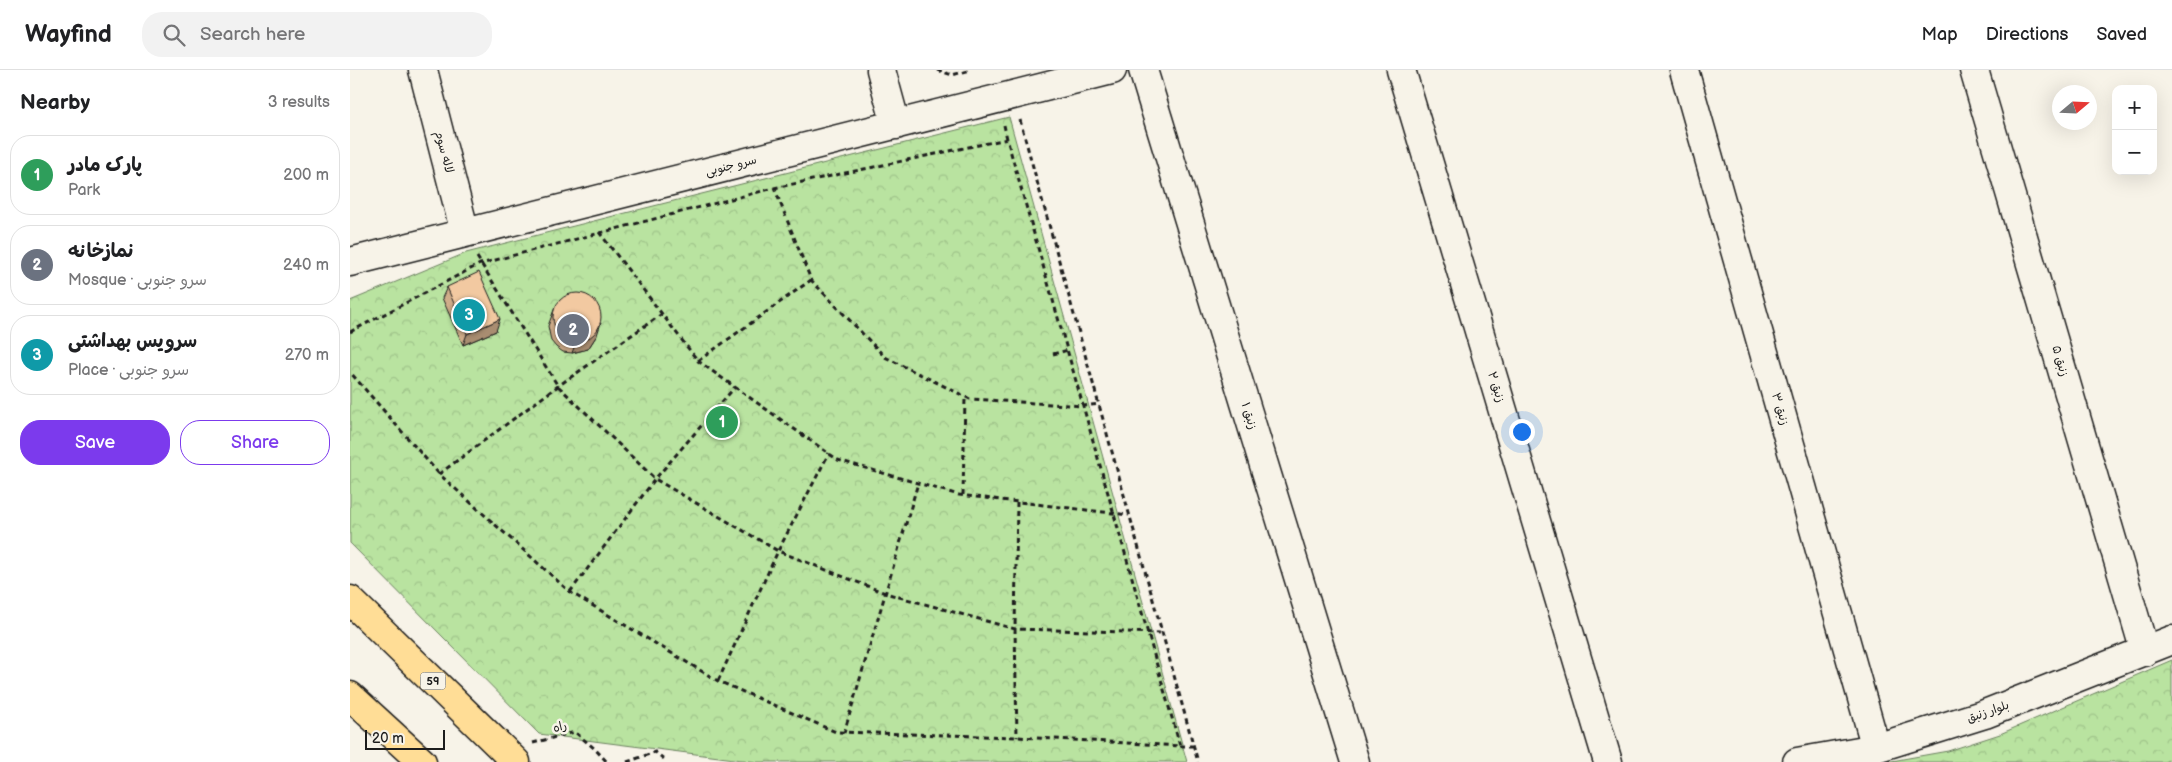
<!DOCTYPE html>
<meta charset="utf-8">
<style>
:root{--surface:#fff;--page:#f2f2f2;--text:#202124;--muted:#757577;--line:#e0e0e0;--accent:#7c3aed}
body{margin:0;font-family:"Balsamiq Sans","Playpen Sans Arabic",sans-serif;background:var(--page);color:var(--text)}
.controls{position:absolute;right:15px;top:15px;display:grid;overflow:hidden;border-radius:10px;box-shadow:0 5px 20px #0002}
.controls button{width:45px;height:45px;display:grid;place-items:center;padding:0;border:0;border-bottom:1px solid var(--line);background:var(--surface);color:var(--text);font:25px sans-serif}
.compass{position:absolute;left:1702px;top:15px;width:45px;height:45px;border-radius:50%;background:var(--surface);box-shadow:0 5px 20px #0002;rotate:71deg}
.scale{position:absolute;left:15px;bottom:12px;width:80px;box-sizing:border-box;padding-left:5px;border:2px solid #1c1c1c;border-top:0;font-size:14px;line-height:18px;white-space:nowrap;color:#1c1c1c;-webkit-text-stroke:4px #f7f3e8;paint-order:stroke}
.you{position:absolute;left:1171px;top:361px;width:18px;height:18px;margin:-12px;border:4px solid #fff;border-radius:50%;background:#1a73e8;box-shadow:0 0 0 8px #1a73e833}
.badge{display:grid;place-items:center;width:32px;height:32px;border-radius:50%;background:var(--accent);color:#fff;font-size:16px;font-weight:700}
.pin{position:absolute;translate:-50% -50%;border:2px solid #fff;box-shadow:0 1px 5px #0006}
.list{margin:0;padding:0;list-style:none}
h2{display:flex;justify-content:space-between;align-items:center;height:65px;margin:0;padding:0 20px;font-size:21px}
h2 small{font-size:16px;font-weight:400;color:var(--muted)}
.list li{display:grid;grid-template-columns:32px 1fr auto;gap:15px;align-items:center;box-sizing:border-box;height:80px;margin:0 10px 10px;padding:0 10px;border:1px solid var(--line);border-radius:20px}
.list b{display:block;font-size:19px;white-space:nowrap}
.list p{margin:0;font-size:16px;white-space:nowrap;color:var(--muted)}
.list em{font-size:16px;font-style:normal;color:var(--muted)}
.actions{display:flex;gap:10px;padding:15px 20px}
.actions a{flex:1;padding:11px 0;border:1px solid var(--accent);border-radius:20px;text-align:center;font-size:18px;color:var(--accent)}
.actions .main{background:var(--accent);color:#fff}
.icon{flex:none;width:28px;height:28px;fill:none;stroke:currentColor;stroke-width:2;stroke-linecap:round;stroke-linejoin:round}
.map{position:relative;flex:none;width:1822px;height:692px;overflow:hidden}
header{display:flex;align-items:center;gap:30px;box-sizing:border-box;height:70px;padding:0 25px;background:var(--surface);border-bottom:1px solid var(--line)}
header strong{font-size:24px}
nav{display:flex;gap:28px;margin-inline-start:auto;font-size:18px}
.search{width:350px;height:45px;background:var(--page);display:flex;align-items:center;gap:12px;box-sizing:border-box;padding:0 18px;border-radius:20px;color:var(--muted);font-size:19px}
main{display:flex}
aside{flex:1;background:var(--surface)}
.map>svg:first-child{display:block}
.park{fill:url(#park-crowns);stroke:#6a805e}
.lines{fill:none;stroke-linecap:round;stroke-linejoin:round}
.minor-casing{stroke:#1c1c1c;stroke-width:31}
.highway-casing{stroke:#1c1c1c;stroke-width:31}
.path{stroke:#1c1c1c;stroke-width:3;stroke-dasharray:5 4;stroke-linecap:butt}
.minor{stroke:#f7f3e8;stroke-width:28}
.highway{stroke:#ffdd96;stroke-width:28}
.wall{fill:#d0ad8a;stroke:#1c1c1c}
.shaded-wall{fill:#a98d71;stroke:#1c1c1c}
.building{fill:#f2c9a1;stroke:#1c1c1c}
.labels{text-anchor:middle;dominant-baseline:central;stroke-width:5;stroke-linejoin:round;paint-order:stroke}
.shield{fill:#f7f3e8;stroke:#5e5c59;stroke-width:1}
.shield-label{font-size:11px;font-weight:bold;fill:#1c1c1c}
.street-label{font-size:12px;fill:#1c1c1c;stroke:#f7f3e8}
</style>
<header>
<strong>Wayfind</strong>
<div class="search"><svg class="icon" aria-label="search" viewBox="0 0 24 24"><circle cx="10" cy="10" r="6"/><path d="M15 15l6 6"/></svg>Search here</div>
<nav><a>Map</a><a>Directions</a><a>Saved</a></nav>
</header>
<main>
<aside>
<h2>Nearby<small>3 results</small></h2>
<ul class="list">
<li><span class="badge" style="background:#2e9e5b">1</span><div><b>پارک مادر</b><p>Park</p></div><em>200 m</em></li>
<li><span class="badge" style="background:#6b7280">2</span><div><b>نمازخانه</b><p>Mosque · سرو جنوبی</p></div><em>240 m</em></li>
<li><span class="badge" style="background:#0f9aa8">3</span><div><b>سرویس بهداشتی</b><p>Place · سرو جنوبی</p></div><em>270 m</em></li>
</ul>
<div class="actions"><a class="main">Save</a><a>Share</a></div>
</aside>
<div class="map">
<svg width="1822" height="692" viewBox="0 0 1822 692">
<defs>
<pattern id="park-crowns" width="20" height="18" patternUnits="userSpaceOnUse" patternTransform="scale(1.25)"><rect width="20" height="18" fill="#b9e3a0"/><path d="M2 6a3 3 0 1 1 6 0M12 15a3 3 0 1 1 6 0" fill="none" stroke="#9ec289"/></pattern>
</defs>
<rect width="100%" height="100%" fill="#f7f3e8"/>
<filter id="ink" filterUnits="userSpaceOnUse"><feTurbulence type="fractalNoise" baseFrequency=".02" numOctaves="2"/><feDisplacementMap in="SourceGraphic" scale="10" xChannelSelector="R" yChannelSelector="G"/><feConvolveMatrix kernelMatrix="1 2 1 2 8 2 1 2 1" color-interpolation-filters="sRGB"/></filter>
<g filter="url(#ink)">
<!-- park -->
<path class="park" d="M659,47L837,692H408L189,664L0,473V231L116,183Z
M1822,590V689L1814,692H1536L1598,681L1650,664Z"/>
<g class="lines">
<!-- minor casing -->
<g class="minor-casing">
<path id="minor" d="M73,0L115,163
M531,0L546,55
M793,0L1005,692
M1051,0L1258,692
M1334,0L1526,678
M1624,0L1795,582
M0,192L762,0
M1447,692L1526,678L1635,644L1822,570"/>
</g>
<!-- highway casing -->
<g class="highway-casing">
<path id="highway" d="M0,530L166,692
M0,626L72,692"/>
</g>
<!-- path -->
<path class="path" d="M587,0L602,5L621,0
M670,50L848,692
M654,55L657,69
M424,117L461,210L535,287L620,329L734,336L749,334
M249,162L348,291L488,390L609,425L779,445
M127,187L208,316L305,409L428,481L535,523L665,559L812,563
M0,262L130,194L424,118L657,69L830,676L667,667L486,662L368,611L220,522L89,404L0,302
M703,284L718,280
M348,291L461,210
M89,404L208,316L312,244
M613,425L615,327
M667,432L665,559L667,667
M220,522L305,409L385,317
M368,611L428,481L479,383
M494,663L568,413
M183,673L225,662L245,679L257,692
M830,676H844
M277,692L305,682L314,689V692"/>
<!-- minor -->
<use href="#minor" class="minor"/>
<!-- highway -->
<use href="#highway" class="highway"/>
</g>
<!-- wall -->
<path class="wall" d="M97,217L146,261L113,275L92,228Z
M205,237L247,265L238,279L222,283L213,282L206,277L201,271L198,256Z"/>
<!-- shaded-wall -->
<path class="shaded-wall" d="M150,249L146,261L113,275L117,264Z
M251,253L247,265L238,279L222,283L226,272Z"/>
<!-- building -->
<path class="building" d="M129,202L150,249L117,264L97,217Z
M203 247a24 24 0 1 1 48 0a24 24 0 1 1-48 0Z"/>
</g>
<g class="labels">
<!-- shield labels -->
<rect class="shield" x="70.5" y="602.5" width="25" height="17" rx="4"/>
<g class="shield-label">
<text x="83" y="611">59</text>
</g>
<!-- street labels -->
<g class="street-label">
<text transform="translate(94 82) rotate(75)">لاله سوم</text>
<text transform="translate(381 96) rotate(-14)">سرو جنوبی</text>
<text transform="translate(1710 291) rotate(74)">زنبق ۵</text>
<text transform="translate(1146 317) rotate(73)">زنبق ۲</text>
<text transform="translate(1430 339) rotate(74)">زنبق ۳</text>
<text transform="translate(899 346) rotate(73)">زنبق ۱</text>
<text transform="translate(1638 642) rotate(-19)">بلوار زنبق</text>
<text transform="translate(210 657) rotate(-15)">راه</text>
</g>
</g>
</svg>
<div class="controls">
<button>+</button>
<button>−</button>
</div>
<svg class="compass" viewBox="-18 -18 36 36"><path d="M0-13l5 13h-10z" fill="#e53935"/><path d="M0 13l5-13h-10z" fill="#757577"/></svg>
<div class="scale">20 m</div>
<div class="you"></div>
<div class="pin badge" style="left:372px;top:352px;background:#2e9e5b">1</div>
<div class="pin badge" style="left:223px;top:260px;background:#6b7280">2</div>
<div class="pin badge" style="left:119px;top:245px;background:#0f9aa8">3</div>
</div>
</main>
